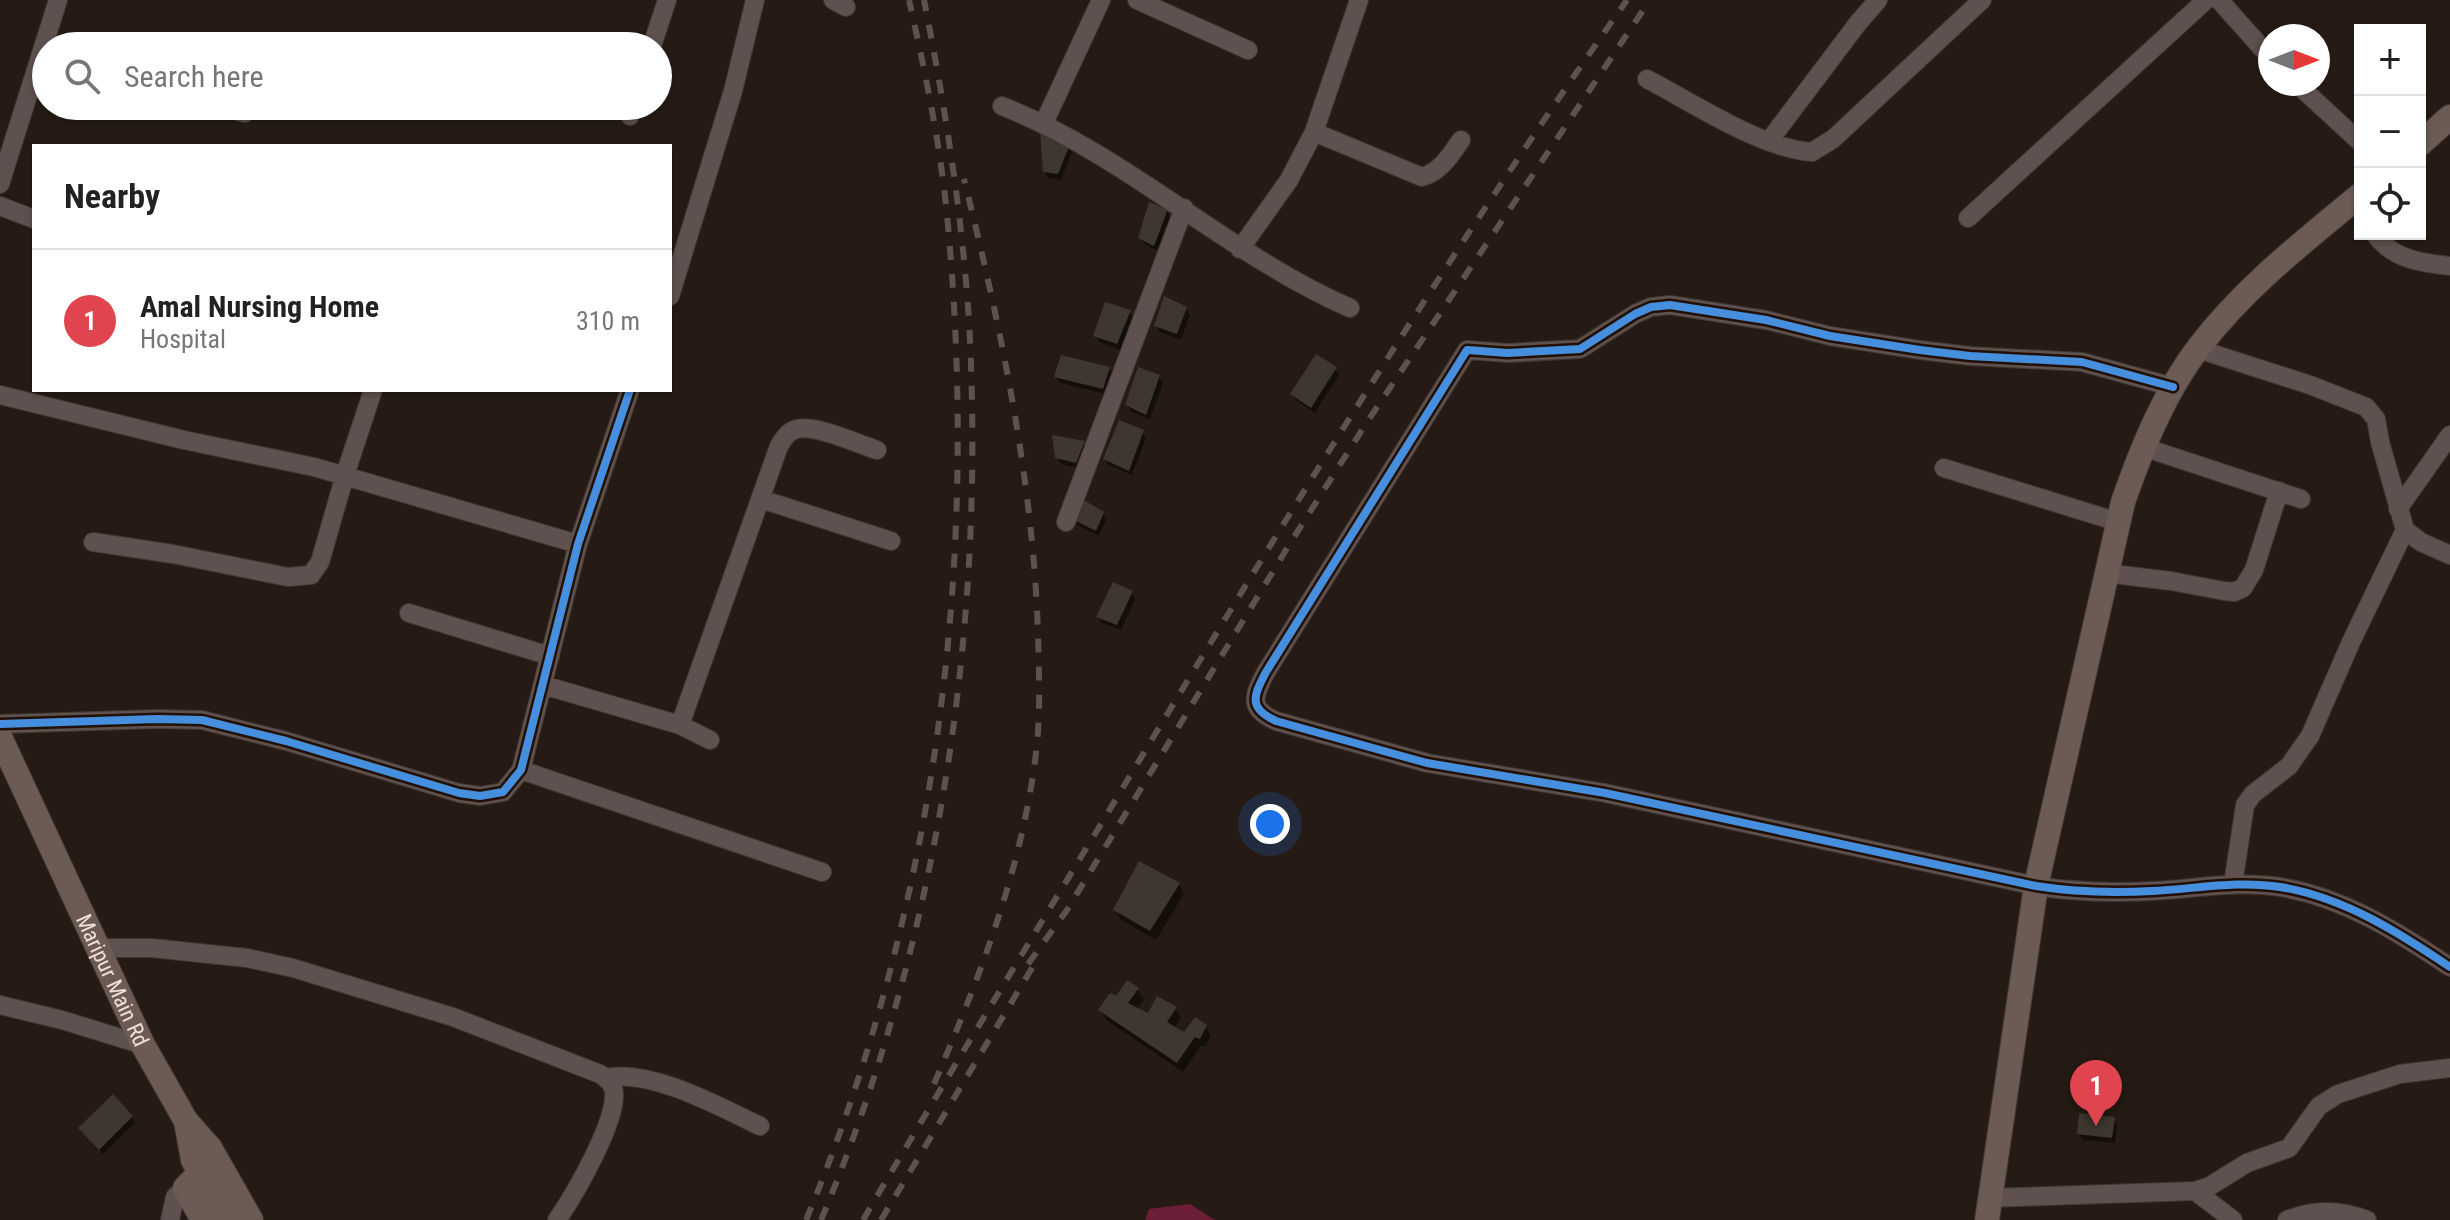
<!DOCTYPE html>
<meta charset="utf-8">
<style>
:root{--surface:#fff;--page:#f2f2f2;--text:#222;--muted:#767676;--line:#e0e0e0;--accent:#5e5855}
body{margin:0;font-family:"Roboto Condensed",sans-serif;background:var(--page);color:var(--text)}
.controls{position:absolute;right:24px;top:24px;display:grid;overflow:hidden;border-radius:0px;box-shadow:0 2px 6px #0004}
.controls button{width:72px;height:72px;display:grid;place-items:center;padding:0;border:0;border-bottom:2px solid var(--line);background:var(--surface);color:var(--text);font:40px sans-serif}
.compass{position:absolute;left:2258px;top:24px;width:72px;height:72px;border-radius:50%;background:var(--surface);box-shadow:0 2px 6px #0004;rotate:90deg}
.you{position:absolute;left:1270px;top:824px;width:28px;height:28px;margin:-20px;border:6px solid #fff;border-radius:50%;background:#1a73e8;box-shadow:0 0 0 12px #1a73e833}
.badge{display:grid;place-items:center;width:52px;height:52px;border-radius:50%;background:var(--accent);color:#fff;font-size:26px;font-weight:700}
.pin{position:absolute;translate:-50% -66px;filter:drop-shadow(0 2px 4px #0008)}
.pin::after{content:'';position:absolute;top:42px;width:28px;height:24px;background:inherit;clip-path:polygon(0 0,100% 0,50% 100%)}
.list{margin:0;padding:0;list-style:none}
h2{display:flex;justify-content:space-between;align-items:center;height:104px;margin:0;padding:0 32px;font-size:34px}
h2 small{font-size:26px;font-weight:400;color:var(--muted)}
.list li{display:grid;grid-template-columns:52px 1fr auto;gap:24px;align-items:center;box-sizing:border-box;height:144px;padding:0 32px;border-top:2px solid var(--line)}
.list b{display:block;font-size:30px;white-space:nowrap}
.list p{margin:0;font-size:26px;white-space:nowrap;color:var(--muted)}
.list em{font-size:26px;font-style:normal;color:var(--muted)}
.icon{flex:none;width:44px;height:44px;fill:none;stroke:currentColor;stroke-width:2;stroke-linecap:round;stroke-linejoin:round}
.map{position:relative;flex:none;width:2450px;height:1220px;overflow:hidden}
.search{position:absolute;background:var(--surface);box-shadow:0 2px 6px #0004;left:32px;top:32px;width:640px;height:88px;display:flex;align-items:center;gap:20px;box-sizing:border-box;padding:0 28px;border-radius:44px;color:var(--muted);font-size:30px}
.panel{position:absolute;background:var(--surface);box-shadow:0 2px 6px #0004;left:32px;top:144px;width:640px;height:248px;border-radius:0px}
.map>svg:first-child{display:block}
.water{fill:#6d1e37}
.shadow{fill:#0007}
.building{fill:#3e362f}
.lines{fill:none;stroke-linecap:round;stroke-linejoin:round}
.minor-casing{stroke:#403731;stroke-width:20}
.major-casing{stroke:#403731;stroke-width:26}
.minor{stroke:#5e514f;stroke-width:18}
.major{stroke:#6c5a55;stroke-width:24}
.rail{stroke:#5d524f;stroke-width:6;stroke-dasharray:14 14;stroke-linecap:butt}
.cycleway-casing{stroke:#231004;stroke-width:13}
.cycleway{stroke:#468fdf;stroke-width:8}
.labels{text-anchor:middle;dominant-baseline:central;stroke-width:6;stroke-linejoin:round;paint-order:stroke}
.street-label{font-size:22px;fill:#eedfd7;stroke:#231004}
</style>
<div class="map">
<svg width="2450" height="1220" viewBox="0 0 2450 1220">
<rect width="100%" height="100%" fill="#261b14"/>
<!-- water -->
<path class="water" d="M1190,1204L1215,1220H1145L1149,1209Z"/>
<!-- shadow -->
<path class="shadow" d="M1069,143L1073,149L1061,180L1048,178L1045,172Z
M1167,211L1170,217L1158,251L1144,244L1140,238Z
M1186,309L1190,315L1181,340L1159,332L1156,326Z
M1130,312L1133,318L1120,350L1099,342L1096,336Z
M1109,369L1112,375L1106,394L1060,383L1056,377Z
M1335,369L1339,375L1315,413L1296,400L1292,394Z
M1159,377L1163,383L1150,420L1131,411L1127,405Z
M1142,432L1146,438L1132,475L1109,465L1105,459Z
M1083,443L1087,449L1079,468L1061,464L1057,458Z
M1103,514L1106,520L1099,536L1078,525L1074,518Z
M1132,593L1135,599L1121,630L1102,623L1098,617Z
M1179,884L1184,894L1156,940L1121,920L1115,910Z
M1128,982L1138,990L1144,1000L1136,1009L1148,1016L1175,1009L1181,1018L1174,1028L1184,1034L1205,1026L1211,1036L1205,1047L1201,1046L1183,1072L1106,1020L1100,1010L1117,999Z
M132,1117L135,1123L103,1154L81,1129Z
M2113,1119L2117,1125L2115,1143L2083,1140L2079,1134Z"/>
<!-- building -->
<path class="building" d="M1040,129L1071,142L1058,174L1043,172Z
M1149,202L1168,209L1154,246L1138,238Z
M1164,296L1187,307L1177,334L1154,326Z
M1105,302L1131,310L1117,344L1093,336Z
M1316,354L1337,367L1311,408L1290,394Z
M1061,355L1110,367L1103,389L1054,377Z
M1138,367L1160,375L1146,415L1125,405Z
M1119,420L1144,430L1129,471L1103,459Z
M1052,435L1085,441L1076,463L1055,458Z
M1079,497L1104,512L1096,531L1072,519Z
M1113,582L1133,591L1117,625L1096,617Z
M1139,861L1180,883L1150,931L1113,910Z
M1127,980L1139,988L1128,1003L1148,1013L1157,996L1177,1007L1167,1022L1184,1032L1195,1017L1207,1025L1200,1039L1195,1037L1177,1063L1098,1010L1110,993L1116,996Z
M113,1094L133,1116L99,1150L78,1128Z
M2079,1113L2115,1117L2112,1138L2077,1134Z"/>
<g class="lines">
<!-- minor casing -->
<g class="minor-casing">
<path id="minor" d="M833,0L846,7
M1137,0L1248,50
M2219,0L2270,57
M652,46L667,0
M1647,79C1693,103 1762,149 1812,152L1833,139L1982,0
M2297,84L2360,142
M220,106L245,113
M1002,106C1128,156 1227,254 1350,308
M630,116L633,106
M1044,123L1101,0
M1314,132L1422,177C1441,171 1450,156 1461,140
M1769,141L1858,23L1878,0
M0,184L58,0
M0,206L34,219
M1968,218L2206,0
M2375,234C2392,259 2421,263 2450,266
M1240,249L1289,180L1314,132L1359,0
M670,296L733,91L755,0
M2198,349L2310,385L2366,407L2376,419L2380,442L2405,530L2421,542L2450,555
M2173,387L2082,362L1970,356L1920,350L1830,336L1766,320L1670,305L1651,307L1635,314L1580,349L1508,353L1467,350L1266,672C1254,695 1247,708 1276,721L1427,763L1605,793L2036,886C2074,892 2113,893 2152,891C2195,889 2238,880 2280,887C2343,897 2398,932 2450,967
M0,395L184,440L314,467L578,544
M2143,447L2301,499
M1944,468L2118,522
M761,499L891,541
M2398,509L2450,435
M1066,522L1184,208
M93,542L173,554L288,577L311,575L320,562L345,475L373,390
M2105,573L2171,581L2224,591L2234,592L2243,588L2254,570L2279,491
M409,613L550,656
M543,685L680,725L710,740
M0,724L157,719L202,720L286,741L459,793L480,796L503,792L521,770L578,544L630,390
M680,725L779,446C784,438 788,431 797,429C815,424 858,444 877,450
M521,770L822,872
M2233,884L2245,805L2253,794L2289,766L2310,736L2351,642L2405,530
M100,948H152L247,958L293,968L453,1017L600,1074C605,1078 611,1081 613,1088C622,1114 573,1197 557,1220
M0,1005L62,1020L143,1045
M606,1078C650,1068 720,1107 760,1126
M2195,1191L2233,1220
M1990,1198L2195,1191L2210,1186L2247,1163L2289,1148L2319,1106L2338,1094L2400,1074L2450,1068
M170,1220L175,1197L185,1188
M2287,1220C2314,1209 2339,1209 2367,1220"/>
</g>
<!-- major casing -->
<g class="major-casing">
<g id="major">
<path d="M2420,144L2450,117"/>
<path id="s1" d="M0,737L143,1045L186,1121L193,1160L226,1220"/>
<path d="M186,1121L210,1148L251,1220"/>
<path d="M199,1174L185,1188L203,1220"/>
<path d="M1987,1220L2036,886L2123,502C2142,448 2164,393 2199,347C2244,288 2303,242 2360,195"/>
</g>
</g>
<!-- minor -->
<use href="#minor" class="minor"/>
<!-- major -->
<use href="#major" class="major"/>
<!-- rail -->
<path class="rail" d="M1028,964L1067,910L1289,545L1367,422L1650,0
M934,1084C979,979 1020,874 1035,761C1041,719 1039,675 1038,633C1033,480 1001,328 964,179
M806,1220C938,903 980,556 947,215C940,143 925,71 909,0
M821,1220C939,939 986,625 969,321C962,213 945,106 924,0
M863,1220C940,1089 1019,959 1098,829C1267,548 1438,268 1627,0
M881,1220L1038,958"/>
<!-- cycleway casing -->
<g class="cycleway-casing">
<path id="cycleway" d="M2173,387L2082,362L1970,356L1920,350L1830,336L1766,320L1670,305L1651,307L1635,314L1580,349L1508,353L1467,350L1266,672C1254,695 1247,708 1276,721L1427,763L1605,793L2036,886C2074,892 2113,893 2152,891C2195,889 2238,880 2280,887C2343,897 2398,932 2450,967
M0,724L157,719L202,720L286,741L459,793L480,796L503,792L521,770L578,544L630,390"/>
</g>
<!-- cycleway -->
<use href="#cycleway" class="cycleway"/>
</g>
<g class="labels">
<!-- street labels -->
<g class="street-label">
<text stroke="none"><textPath href="#s1" startOffset="268">Maripur Main Rd</textPath></text>
</g>
</g>
</svg>
<div class="controls">
<button>+</button>
<button>−</button>
<button><svg class="icon" aria-label="locate" viewBox="0 0 24 24"><circle cx="12" cy="12" r="6"/><path d="M12 2v4M12 18v4M2 12h4M18 12h4"/></svg></button>
</div>
<svg class="compass" viewBox="-18 -18 36 36"><path d="M0-13l5 13h-10z" fill="#e53935"/><path d="M0 13l5-13h-10z" fill="#767676"/></svg>
<div class="you"></div>
<div class="pin badge" style="left:2096px;top:1126px;background:#e0444e">1</div>
<div class="search"><svg class="icon" aria-label="search" viewBox="0 0 24 24"><circle cx="10" cy="10" r="6"/><path d="M15 15l6 6"/></svg>Search here</div>
<section class="panel">
<h2>Nearby<small></small></h2>
<ul class="list">
<li><span class="badge" style="background:#e0444e">1</span><div><b>Amal Nursing Home</b><p>Hospital</p></div><em>310 m</em></li>
</ul>
</section>
</div>
